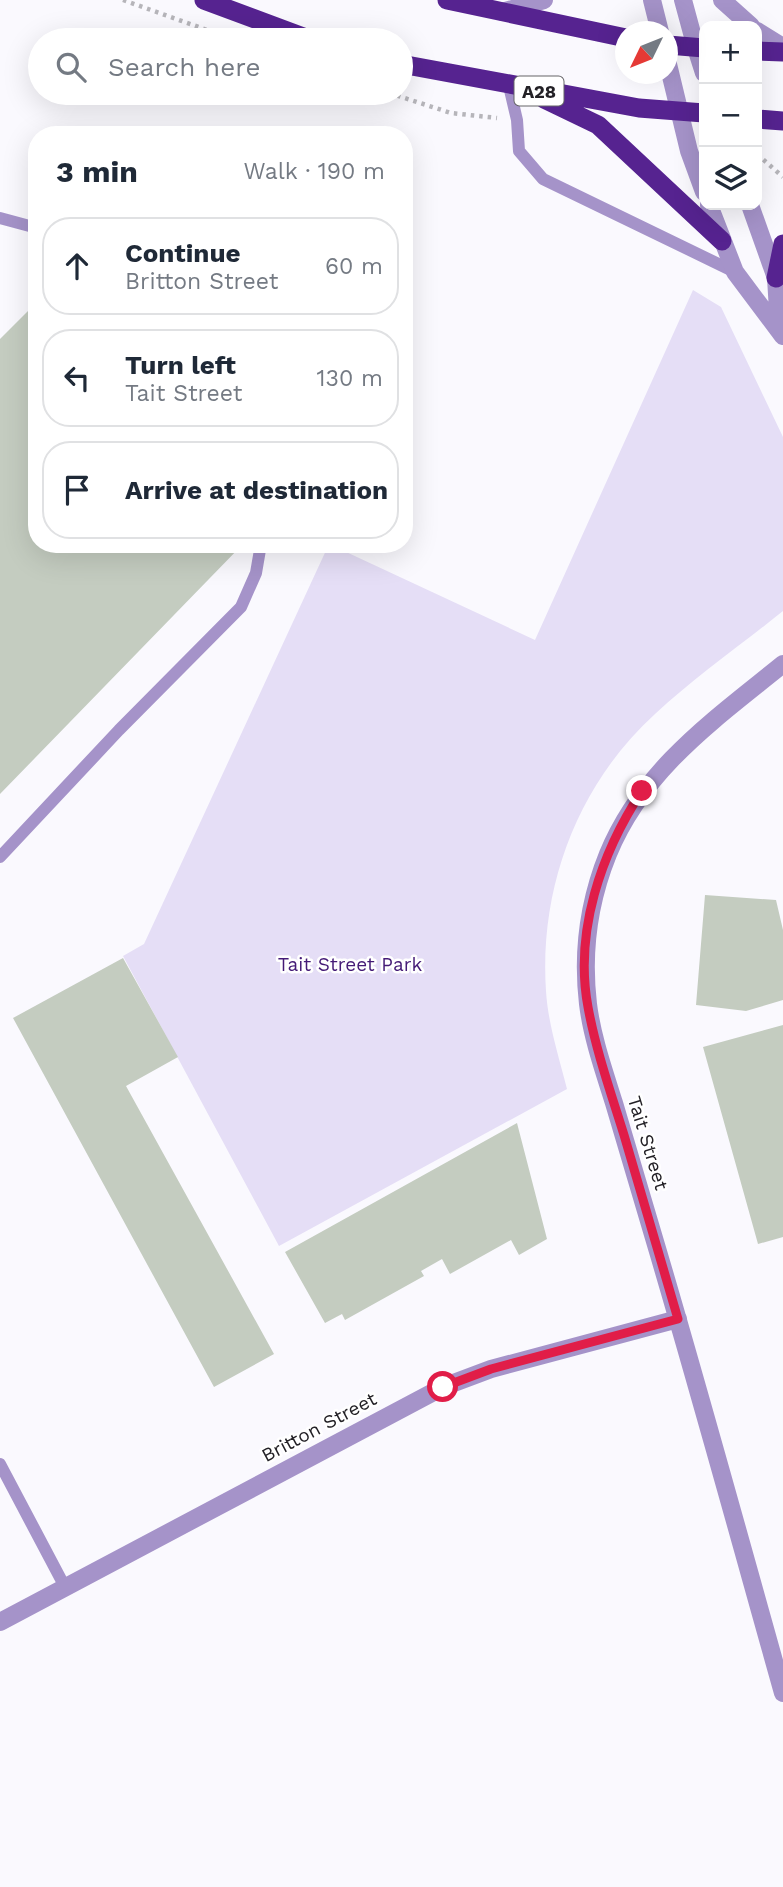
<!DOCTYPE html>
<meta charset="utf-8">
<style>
:root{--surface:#fff;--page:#f2f2f3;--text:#1f2937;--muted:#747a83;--line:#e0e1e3}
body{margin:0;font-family:"Work Sans",sans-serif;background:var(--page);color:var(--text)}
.controls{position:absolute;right:21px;top:21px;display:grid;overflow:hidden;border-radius:14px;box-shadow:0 7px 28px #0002}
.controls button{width:63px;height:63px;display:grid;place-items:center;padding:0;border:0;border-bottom:2px solid var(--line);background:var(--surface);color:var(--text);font:35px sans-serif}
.compass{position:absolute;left:615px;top:21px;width:63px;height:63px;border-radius:50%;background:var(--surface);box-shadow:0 7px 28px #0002;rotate:227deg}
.stop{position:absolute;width:21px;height:21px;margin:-16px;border:5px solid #e11d48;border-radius:50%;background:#fff}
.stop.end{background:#e11d48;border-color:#fff;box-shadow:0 2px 7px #0008}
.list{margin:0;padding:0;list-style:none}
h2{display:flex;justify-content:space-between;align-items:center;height:91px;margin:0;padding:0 28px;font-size:30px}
h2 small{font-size:23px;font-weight:400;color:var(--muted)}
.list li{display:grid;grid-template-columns:46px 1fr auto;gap:21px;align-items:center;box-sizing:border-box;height:98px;margin:0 14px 14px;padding:0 14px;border:2px solid var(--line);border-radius:28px}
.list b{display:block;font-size:26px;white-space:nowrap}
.list p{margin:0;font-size:23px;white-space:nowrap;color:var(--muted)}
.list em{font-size:23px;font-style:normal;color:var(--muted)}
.icon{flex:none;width:38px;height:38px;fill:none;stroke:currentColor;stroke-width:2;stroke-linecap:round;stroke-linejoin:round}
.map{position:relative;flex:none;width:783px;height:1887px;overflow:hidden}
.search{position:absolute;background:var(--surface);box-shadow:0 7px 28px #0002;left:28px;top:28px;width:385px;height:77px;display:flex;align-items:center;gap:18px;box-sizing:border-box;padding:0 24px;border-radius:38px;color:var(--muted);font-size:26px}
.panel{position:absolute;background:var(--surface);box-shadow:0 7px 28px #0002;left:28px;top:126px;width:385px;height:427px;border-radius:28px}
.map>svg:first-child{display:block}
.green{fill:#e5def6}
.building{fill:#c4ccc0}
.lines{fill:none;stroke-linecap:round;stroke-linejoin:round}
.path{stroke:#b6b5ba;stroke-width:4.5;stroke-dasharray:3.5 5;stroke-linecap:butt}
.service{stroke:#a593c9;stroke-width:12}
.minor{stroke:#a593c9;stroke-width:18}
.tertiary{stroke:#a593c9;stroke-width:18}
.trunk{stroke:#562390;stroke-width:19}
.route{stroke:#e11d48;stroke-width:9}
.labels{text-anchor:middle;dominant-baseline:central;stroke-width:5;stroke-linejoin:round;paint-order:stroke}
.shield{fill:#fff;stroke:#656467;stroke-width:2}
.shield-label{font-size:18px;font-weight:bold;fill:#232126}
.park-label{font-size:19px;fill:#441a76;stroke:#fff}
.street-label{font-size:19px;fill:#232126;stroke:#fff}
</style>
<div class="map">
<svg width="783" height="1887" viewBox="0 0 783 1887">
<rect width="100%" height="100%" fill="#faf9fe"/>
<!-- green -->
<path class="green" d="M693,290L721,307L783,437V611C741,645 695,677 655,714C578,784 539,887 546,991C548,1024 559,1057 567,1089L279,1246L123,956L144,944L329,544L535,640Z"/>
<!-- building -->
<path class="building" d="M37,302V544H243L0,794V339Z
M705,895L776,900L783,930V1000L746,1011L696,1005Z
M123,958L178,1057L126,1086L274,1354L214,1387L13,1018Z
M783,1025V1237L758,1244L703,1047Z
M517,1123L547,1239L519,1255L511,1240L450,1274L442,1259L421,1271L424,1276L345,1320L342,1314L325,1323L285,1252Z"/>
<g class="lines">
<!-- path -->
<path class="path" d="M123,0L235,40
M389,93L451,113L497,118
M757,154L783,177"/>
<!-- service -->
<path class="service" d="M509,86L517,120L519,151L543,179L735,272
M0,218L37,228
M0,857L119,730L241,607L256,573L261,544
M0,1464L65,1587"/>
<!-- minor -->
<path class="minor" d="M652,0L660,32
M683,0L696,48
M722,0L751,26
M502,12L544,0
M757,31L783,47
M783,664C714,720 643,769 608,854C589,901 582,953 588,1004C592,1037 604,1071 614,1103C629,1154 644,1204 659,1255C702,1401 742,1547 783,1693
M0,1622L443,1387L491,1369L678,1319"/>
<!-- tertiary -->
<path class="tertiary" d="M696,48L704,73
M668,64L689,151L704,192
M709,205L735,272L783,336
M750,205L776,278L779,327"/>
<!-- trunk -->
<path class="trunk" d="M204,0L311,40
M447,0L626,38
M668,45L704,48
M757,51L783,52
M401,64L639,108L704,113
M544,99L598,125L722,241
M757,119L783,121
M776,278L783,244"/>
</g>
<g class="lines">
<!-- route -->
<path class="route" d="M443,1387L491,1369L678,1319C660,1258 642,1197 624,1135C611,1093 596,1051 588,1007C574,932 601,853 642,791"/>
</g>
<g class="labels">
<!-- shield labels -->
<rect class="shield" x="514.5" y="76.5" width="49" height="29" rx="5"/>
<g class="shield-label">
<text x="539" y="91">A28</text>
</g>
<!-- park labels -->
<g class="park-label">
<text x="350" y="964">Tait Street Park</text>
</g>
<!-- street labels -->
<g class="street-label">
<text transform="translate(648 1143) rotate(73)">Tait Street</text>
<text transform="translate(319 1427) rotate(-28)">Britton Street</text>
</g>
</g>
</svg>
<div class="controls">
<button>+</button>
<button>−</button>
<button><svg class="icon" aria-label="layers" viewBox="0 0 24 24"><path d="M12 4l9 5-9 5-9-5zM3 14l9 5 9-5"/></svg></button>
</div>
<svg class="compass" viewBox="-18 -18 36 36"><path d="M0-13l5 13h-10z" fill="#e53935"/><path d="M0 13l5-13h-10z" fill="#747a83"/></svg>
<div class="stop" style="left:443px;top:1387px"></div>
<div class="stop end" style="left:642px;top:791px"></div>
<div class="search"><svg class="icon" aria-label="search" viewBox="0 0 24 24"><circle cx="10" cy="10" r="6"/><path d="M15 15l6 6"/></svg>Search here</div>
<section class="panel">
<h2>3 min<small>Walk · 190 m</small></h2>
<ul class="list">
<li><svg class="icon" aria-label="ahead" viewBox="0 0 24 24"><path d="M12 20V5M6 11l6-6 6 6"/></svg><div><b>Continue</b><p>Britton Street</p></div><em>60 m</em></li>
<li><svg class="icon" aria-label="left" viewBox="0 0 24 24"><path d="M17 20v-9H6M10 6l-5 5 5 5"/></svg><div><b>Turn left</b><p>Tait Street</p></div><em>130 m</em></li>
<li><svg class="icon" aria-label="arrive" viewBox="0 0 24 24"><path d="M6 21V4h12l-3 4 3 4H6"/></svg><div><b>Arrive at destination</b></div></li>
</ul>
</section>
</div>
